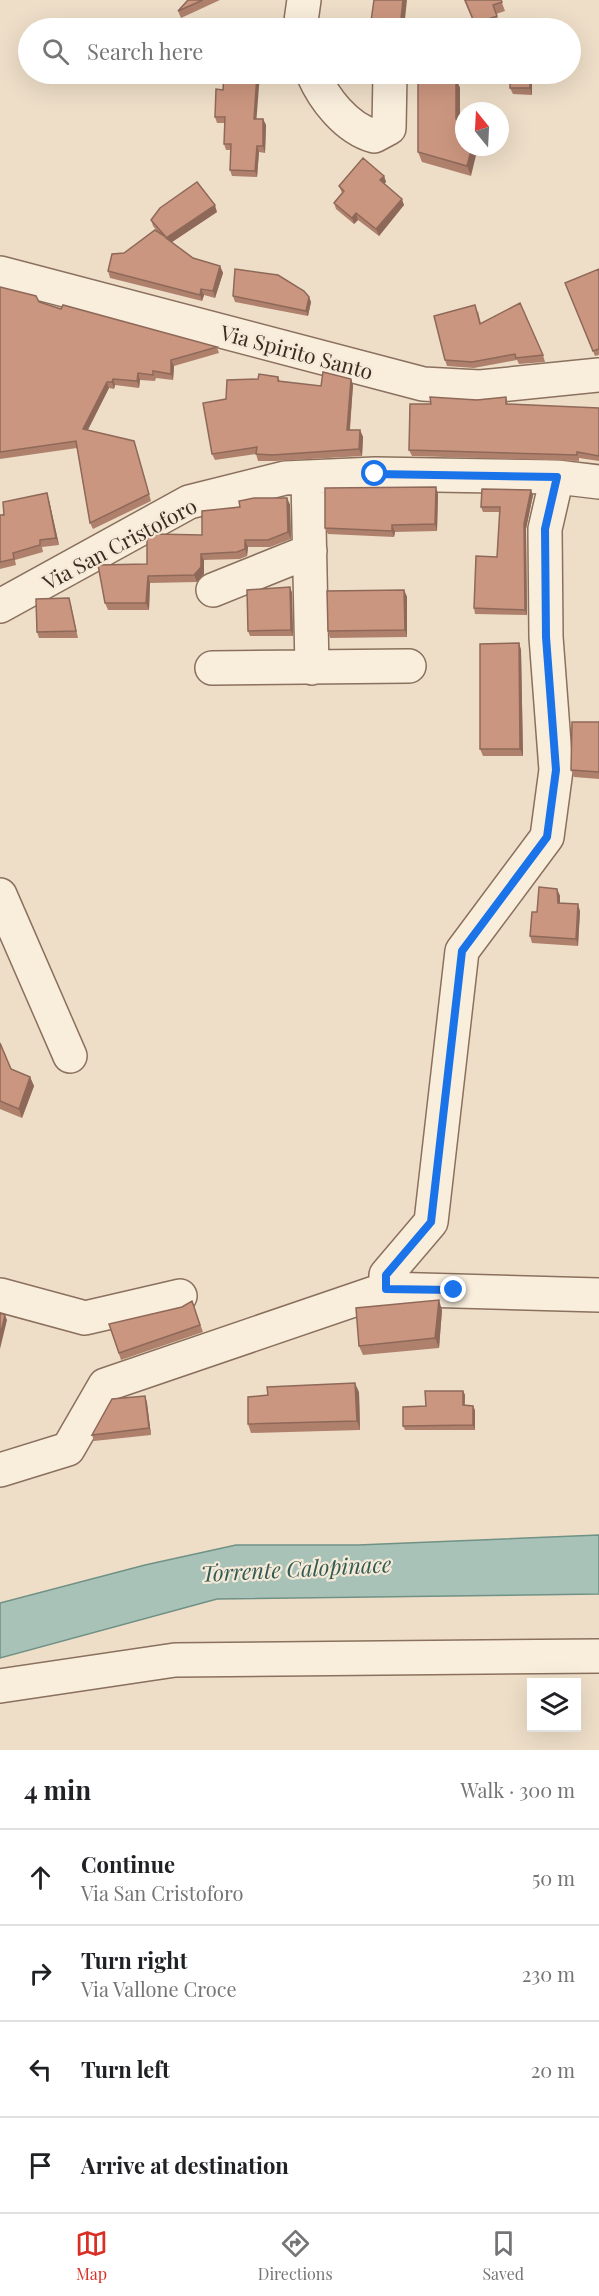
<!DOCTYPE html>
<meta charset="utf-8">
<style>
:root{--surface:#fff;--page:#f6f6f6;--text:#202124;--muted:#757577;--line:#e0e0e0;--accent:#d93025}
body{margin:0;font-family:"Playfair Display",serif;background:var(--page);color:var(--text)}
.controls{position:absolute;right:18px;bottom:18px;display:grid;overflow:hidden;border-radius:0px;box-shadow:0 6px 24px #0002}
.controls button{width:54px;height:54px;display:grid;place-items:center;padding:0;border:0;border-bottom:2px solid var(--line);background:var(--surface);color:var(--text);font:30px sans-serif}
.compass{position:absolute;left:455px;top:102px;width:54px;height:54px;border-radius:50%;background:var(--surface);box-shadow:0 6px 24px #0002;rotate:342deg}
.stop{position:absolute;width:18px;height:18px;margin:-14px;border:4px solid #1a73e8;border-radius:50%;background:#fff}
.stop.end{background:#1a73e8;border-color:#fff;box-shadow:0 2px 6px #0008}
.list{margin:0;padding:0;list-style:none}
h2{display:flex;justify-content:space-between;align-items:center;height:78px;margin:0;padding:0 24px;font-size:26px}
h2 small{font-size:20px;font-weight:400;color:var(--muted)}
.list li{display:grid;grid-template-columns:39px 1fr auto;gap:18px;align-items:center;box-sizing:border-box;height:96px;padding:0 24px;border-top:2px solid var(--line)}
.list b{display:block;font-size:22px;white-space:nowrap}
.list p{margin:0;font-size:20px;white-space:nowrap;color:var(--muted)}
.list em{font-size:20px;font-style:normal;color:var(--muted)}
.icon{flex:none;width:33px;height:33px;fill:none;stroke:currentColor;stroke-width:2;stroke-linecap:round;stroke-linejoin:round}
.map{position:relative;flex:none;width:599px;height:1750px;overflow:hidden}
.search{position:absolute;background:var(--surface);box-shadow:0 6px 24px #0002;left:18px;right:18px;top:18px;height:66px;display:flex;align-items:center;gap:15px;box-sizing:border-box;padding:0 21px;border-radius:33px;color:var(--muted);font-size:22px}
.sheet{height:462px;background:var(--surface)}
nav{display:flex;justify-content:space-around;align-items:center;box-sizing:border-box;height:84px;border-top:2px solid var(--line);background:var(--surface);font-size:16px;color:var(--muted)}
nav a{display:grid;justify-items:center;gap:3px}
nav .on{color:var(--accent)}
.map>svg:first-child{display:block}
.water{fill:#a9c2b8;stroke:#709185;stroke-width:1.5}
.lines{fill:none;stroke-linecap:round;stroke-linejoin:round}
.minor-casing{stroke:#8a705d;stroke-width:36}
.minor{stroke:#f9eddc;stroke-width:33}
.wall{fill:#af816d}
.shaded-wall{fill:#8e6959}
.building{fill:#cb967f;stroke:#8e6959;stroke-width:1.5}
.route{stroke:#1a73e8;stroke-width:8}
.labels{text-anchor:middle;dominant-baseline:central;stroke-width:4.5;stroke-linejoin:round;paint-order:stroke}
.street-label{font-size:21px;fill:#3b2a21;stroke:#f5e9d8}
.water-label{font-size:22px;font-style:italic;fill:#305a52;stroke:#f5e9d8}
</style>
<div class="map">
<svg width="599" height="1750" viewBox="0 0 599 1750">
<rect width="100%" height="100%" fill="#eedec8"/>
<!-- water -->
<path class="water" d="M599,1535V1594L217,1599L0,1658V1603L145,1565L236,1545H358Z"/>
<g class="lines">
<!-- minor casing -->
<g class="minor-casing">
<path id="minor" d="M300,28L304,0
M313,74C324,99 346,128 374,136L389,128L390,74
M0,273L423,384L480,387L599,375
M308,477L312,668
M213,590L310,551
M0,606L189,502L285,478L375,474L557,477L599,482
M212,668L409,666
M0,895L70,1056
M386,1289V1275L431,1222L462,951L547,837L556,770L546,637L545,529L557,477
M0,1295L85,1318L180,1296
M0,1470L68,1449L105,1385L386,1289L599,1295
M0,1686L175,1660L599,1656"/>
</g>
<!-- minor -->
<use href="#minor" class="minor"/>
</g>
<!-- wall -->
<path class="wall" d="M188,0H220L181,18L178,11Z
M464,0H501L505,11L496,14L501,25L492,28H476Z
M510,74H532V95L513,94L510,88Z
M456,79L460,88V120L471,176L422,162L418,152Z
M215,117L263,119L266,125L265,153L259,152L257,177L232,176L230,170L231,150H226L224,144L225,123H217Z
M384,176L386,182L384,184L404,205L379,236L358,220L354,224L336,209L334,203L342,193L339,186Z
M217,212L172,242L193,258L220,266L223,273L215,298L204,295L202,301L110,278L108,271L157,231L153,226L151,220Z
M599,269V355L595,356L565,283Z
M0,287L39,302L61,309L217,347L219,353L174,366L173,380L156,378L155,381L140,380L139,388L115,385L114,389L109,388L88,430L134,441L151,501L93,529L90,523L77,448L0,459Z
M233,296L309,297L311,302L308,316L235,302Z
M478,311L481,324L543,355L545,362L519,364L517,360L474,368L447,366L445,360Z
M278,377L280,381L321,386L351,379L353,385L350,430H360L363,437L362,456L275,461H258L256,454L215,460L212,454L226,399L258,379Z
M506,397L508,404L599,408V461L579,458V461L412,456L409,450L431,404Z
M438,494L437,531L395,532L394,537L328,534L325,528Z
M533,495L526,529L527,615L475,614L474,608L497,557L500,512H483L481,507Z
M287,498L290,505L291,539L270,547H248L247,556L240,559L204,560V574L197,582L150,583L149,610H108L105,603L147,564L202,535L240,507Z
M49,500L59,545L42,547L43,552L15,560L16,565L0,569V515Z
M290,587L292,593L293,636H250L248,631Z
M404,590L407,597V637L330,638L328,631Z
M71,605L78,638H39L37,632Z
M519,643L521,650L523,756H483L480,749Z
M599,722V779L574,777L571,770Z
M557,889L560,896V903L580,911L578,946L532,943L530,936L537,912Z
M0,1043L11,1069L30,1077L34,1086L22,1118L0,1109Z
M192,1301L203,1332L121,1360L109,1324L182,1307Z
M442,1310L439,1348L363,1355L359,1346Z
M463,1391L465,1395V1405L475,1410V1430H405L403,1426L426,1406Z
M359,1392L360,1430L251,1433L248,1424Z
M145,1396L147,1403L151,1435L94,1441L92,1435Z"/>
<!-- shaded-wall -->
<path class="shaded-wall" d="M403,0H407L404,28H400Z
M257,74H260L256,125L254,119Z
M530,74H532V95L530,88Z
M456,79L460,88V128L456,119Z
M263,119L266,125L265,153L263,146Z
M257,146L259,152L257,177L255,171Z
M472,147H478L471,176L467,166Z
M384,176L386,182L382,186L380,180Z
M402,199L404,205L379,236L376,229Z
M215,205L217,212L169,244L166,238Z
M356,213L358,220L354,224L352,218Z
M220,266L223,273L215,298L213,291Z
M201,289L204,295L202,301L200,295Z
M309,297L311,302L308,316L306,311Z
M171,360L174,366L173,380L171,374Z
M138,373L140,380L139,388L137,381Z
M113,379L115,385L114,389L112,382Z
M351,379L353,385L349,437L347,430Z
M107,382L109,388L85,435L83,429Z
M360,430L363,437L362,456L359,449Z
M436,487L438,494L437,531L435,524Z
M531,490L533,495L526,529L527,615L525,610L524,524Z
M47,493L49,500L59,545L56,538Z
M287,498L290,505L291,539L288,532Z
M392,525L395,532L394,537L392,531Z
M245,540L248,547L247,556L245,549Z
M201,554L204,560V574L197,582L194,575Z
M148,576L150,583L149,610L146,603Z
M290,587L292,593L293,636L291,630Z
M404,590L407,597V637L405,630Z
M519,643L521,650L523,756L520,749Z
M557,889L560,896V910L558,903Z
M578,904L580,911L578,946L576,939Z
M30,1077L34,1086L22,1118L19,1109Z
M439,1300L442,1310L439,1348L435,1338Z
M5,1315L7,1320L0,1349V1336Z
M355,1383L359,1392L360,1430L357,1421Z
M463,1391L465,1395L464,1410L463,1405Z
M145,1396L147,1403L151,1435L149,1428Z
M473,1406L475,1410V1430L473,1425Z"/>
<!-- building -->
<path class="building" d="M188,0H203L178,11Z
M374,0H403L400,28H370Z
M465,0H501L502,2L493,5L497,16L475,24Z
M147,25L170,28H144Z
M224,74H257L254,119H263V146H257L255,171L230,170L231,144H224L225,117H215L216,89L223,90Z
M510,74H530V88H510Z
M418,78L456,79V119L464,121V147H472L467,166L418,152Z
M363,158L384,176L380,180L402,199L376,229L356,213L352,218L334,203L344,191L339,186Z
M197,182L215,205L166,238L193,258L220,266L213,291L201,289L200,295L108,271L112,254L124,253L155,230L166,237L151,220L160,208Z
M235,269L278,275L304,291L309,297L306,311L233,296Z
M599,269V349L593,351L565,283Z
M0,287L36,296L39,302L61,309L63,305L217,347L171,360V374L153,371V375L138,373L137,381L113,379L112,382H107L83,429L134,441L149,494L90,523L76,441L0,452Z
M520,303L543,355L516,358L515,354L472,362L445,360L434,316L475,305L480,324Z
M323,372L351,379L347,430H360L359,449L272,455L256,454L257,447L212,454L203,403L226,399L227,380L258,379L259,374L278,377V381L321,386Z
M430,397L477,400L506,397V404L599,408V456L577,452V455L409,450L410,404H431Z
M436,487L435,524L392,525V531L325,528V488Z
M482,489L531,490L524,524L525,610L474,608L476,556L497,557L500,507H481Z
M47,493L56,538L40,540V545L13,553L14,559L0,562V515H4L3,502Z
M254,498H287L288,532L268,540H245V549L237,552L201,554V567L194,575L148,576L146,603H105L98,565L147,564V538L154,534L202,535V511L240,507L239,501Z
M290,587L291,630L248,631L247,590Z
M404,590L405,630L328,631L327,591Z
M69,598L76,631L37,632L36,599Z
M519,643L520,749H480V644Z
M572,722H599V772L571,770Z
M539,887L557,889L558,903L578,904L576,939L530,936L532,912H537Z
M0,1043L11,1069L30,1077L19,1109L0,1101Z
M439,1300L435,1338L359,1346L356,1308Z
M192,1301L200,1325L119,1353L109,1324L182,1307Z
M0,1313L5,1315L0,1336Z
M355,1383L357,1421L248,1424V1397L268,1395L267,1387Z
M425,1391H463V1405L473,1406V1425L403,1426V1407L426,1406Z
M145,1396L149,1428L92,1435L112,1399Z"/>
<g class="lines">
<!-- route -->
<path class="route" d="M375,474L557,477L545,529L546,637L556,770L547,837L462,951L431,1222L386,1275V1289L454,1290"/>
</g>
<g class="labels">
<!-- street labels -->
<g class="street-label">
<text transform="translate(297 351) rotate(15)">Via Spirito Santo</text>
<text transform="translate(119 543) rotate(-28)">Via San Cristoforo</text>
</g>
<!-- water labels -->
<g class="water-label">
<text transform="translate(296 1568) rotate(-3)">Torrente Calopinace</text>
</g>
</g>
</svg>
<div class="controls">
<button><svg class="icon" aria-label="layers" viewBox="0 0 24 24"><path d="M12 4l9 5-9 5-9-5zM3 14l9 5 9-5"/></svg></button>
</div>
<svg class="compass" viewBox="-18 -18 36 36"><path d="M0-13l5 13h-10z" fill="#e53935"/><path d="M0 13l5-13h-10z" fill="#757577"/></svg>
<div class="stop" style="left:375px;top:474px"></div>
<div class="stop end" style="left:454px;top:1290px"></div>
<div class="search"><svg class="icon" aria-label="search" viewBox="0 0 24 24"><circle cx="10" cy="10" r="6"/><path d="M15 15l6 6"/></svg>Search here</div>
</div>
<section class="sheet">
<h2>4 min<small>Walk · 300 m</small></h2>
<ul class="list">
<li><svg class="icon" aria-label="ahead" viewBox="0 0 24 24"><path d="M12 20V5M6 11l6-6 6 6"/></svg><div><b>Continue</b><p>Via San Cristoforo</p></div><em>50 m</em></li>
<li><svg class="icon" aria-label="right" viewBox="0 0 24 24"><path d="M7 20v-9h11M14 6l5 5-5 5"/></svg><div><b>Turn right</b><p>Via Vallone Croce</p></div><em>230 m</em></li>
<li><svg class="icon" aria-label="left" viewBox="0 0 24 24"><path d="M17 20v-9H6M10 6l-5 5 5 5"/></svg><div><b>Turn left</b></div><em>20 m</em></li>
<li><svg class="icon" aria-label="arrive" viewBox="0 0 24 24"><path d="M6 21V4h12l-3 4 3 4H6"/></svg><div><b>Arrive at destination</b></div></li>
</ul>
</section>
<nav>
<a class="on"><svg class="icon" aria-label="map" viewBox="0 0 24 24"><path d="M3 6l6-2 6 2 6-2v14l-6 2-6-2-6 2zM9 4v14M15 6v14"/></svg>Map</a>
<a><svg class="icon" aria-label="directions" viewBox="0 0 24 24"><path d="M12 3l9 9-9 9-9-9zM9 14v-3h6M13 9l2 2-2 2"/></svg>Directions</a>
<a><svg class="icon" aria-label="saved" viewBox="0 0 24 24"><path d="M7 4h10v16l-5-4-5 4z"/></svg>Saved</a>
</nav>
